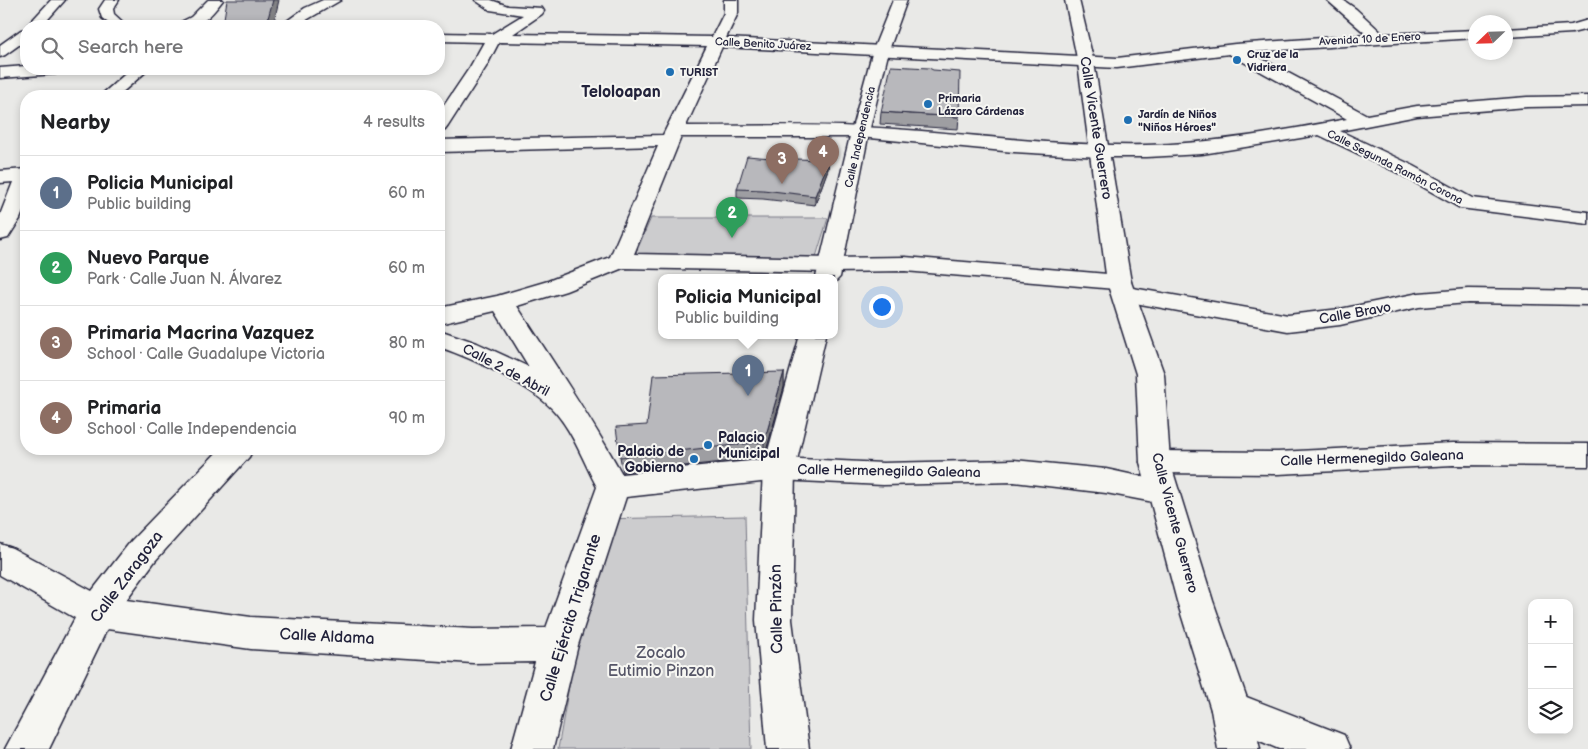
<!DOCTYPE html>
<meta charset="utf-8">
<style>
:root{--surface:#fff;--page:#f2f2f2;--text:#202124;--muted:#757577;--line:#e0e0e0;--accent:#1f6fb2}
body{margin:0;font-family:"Balsamiq Sans",sans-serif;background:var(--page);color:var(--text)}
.controls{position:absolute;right:15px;bottom:15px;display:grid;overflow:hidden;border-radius:10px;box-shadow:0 2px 8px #0003}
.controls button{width:45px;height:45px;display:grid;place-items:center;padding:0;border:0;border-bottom:1px solid var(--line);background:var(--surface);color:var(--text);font:25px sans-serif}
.compass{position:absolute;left:1468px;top:15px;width:45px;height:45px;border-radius:50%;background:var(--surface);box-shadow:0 2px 8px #0003;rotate:247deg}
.you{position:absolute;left:881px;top:306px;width:18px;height:18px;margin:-12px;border:4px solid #fff;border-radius:50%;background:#1a73e8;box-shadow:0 0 0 8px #1a73e833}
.badge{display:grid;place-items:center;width:32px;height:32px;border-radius:50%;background:var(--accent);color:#fff;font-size:16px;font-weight:700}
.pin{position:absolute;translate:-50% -41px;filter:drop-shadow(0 1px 2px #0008)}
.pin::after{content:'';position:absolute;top:26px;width:18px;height:15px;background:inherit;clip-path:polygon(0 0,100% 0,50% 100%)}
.popup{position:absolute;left:658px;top:274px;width:180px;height:65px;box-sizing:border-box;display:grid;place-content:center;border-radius:10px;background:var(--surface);filter:drop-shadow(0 1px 4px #0005);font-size:16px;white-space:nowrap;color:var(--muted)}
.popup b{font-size:19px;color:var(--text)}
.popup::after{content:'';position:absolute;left:50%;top:100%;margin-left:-10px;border:10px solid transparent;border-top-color:var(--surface)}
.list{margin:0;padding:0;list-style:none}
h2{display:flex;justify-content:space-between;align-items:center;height:65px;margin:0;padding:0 20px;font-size:21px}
h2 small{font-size:16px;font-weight:400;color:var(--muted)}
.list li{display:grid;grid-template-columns:32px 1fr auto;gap:15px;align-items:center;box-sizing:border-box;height:75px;padding:0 20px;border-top:1px solid var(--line)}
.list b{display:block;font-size:19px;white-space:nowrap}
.list p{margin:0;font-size:16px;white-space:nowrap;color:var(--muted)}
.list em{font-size:16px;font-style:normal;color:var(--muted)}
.icon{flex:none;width:28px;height:28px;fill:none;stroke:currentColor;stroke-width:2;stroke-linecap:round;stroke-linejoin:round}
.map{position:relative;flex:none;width:1588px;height:749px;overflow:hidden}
.search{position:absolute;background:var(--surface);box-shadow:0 2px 8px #0003;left:20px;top:20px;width:425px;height:55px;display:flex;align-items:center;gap:12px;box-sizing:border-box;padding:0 18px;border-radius:20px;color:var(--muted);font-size:19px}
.panel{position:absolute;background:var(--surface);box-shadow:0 2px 8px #0003;left:20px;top:90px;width:425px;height:365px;border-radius:20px}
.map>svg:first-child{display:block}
.green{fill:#ccccce;stroke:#777784}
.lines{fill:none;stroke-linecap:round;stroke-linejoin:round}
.minor-casing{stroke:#22223b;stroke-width:3}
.major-casing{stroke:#22223b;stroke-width:3}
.minor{fill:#f6f6f2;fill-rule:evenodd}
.major{fill:#f6f6f2;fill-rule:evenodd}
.wall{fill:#9e9ea2;stroke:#22223b}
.shaded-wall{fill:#818184;stroke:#22223b}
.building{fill:#b8b8bc;stroke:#22223b}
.poi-dot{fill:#1f6fb2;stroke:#f6f6f2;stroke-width:2}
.labels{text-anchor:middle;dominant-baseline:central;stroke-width:4;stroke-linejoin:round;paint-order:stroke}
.far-street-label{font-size:11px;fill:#22223b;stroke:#f6f6f2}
.far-poi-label{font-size:11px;font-weight:bold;fill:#22223b;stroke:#f6f6f2;text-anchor:start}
.street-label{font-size:14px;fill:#22223b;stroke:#f6f6f2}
.poi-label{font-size:14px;font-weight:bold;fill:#22223b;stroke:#f6f6f2;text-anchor:start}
.far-district-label{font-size:16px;font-weight:bold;fill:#22223b;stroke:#f6f6f2}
.near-street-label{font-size:16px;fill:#22223b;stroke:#f6f6f2}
.near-park-label{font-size:16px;fill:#555567;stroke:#f6f6f2}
</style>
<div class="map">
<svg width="1588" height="749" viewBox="0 0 1588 749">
<rect width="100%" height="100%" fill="#e9e9e7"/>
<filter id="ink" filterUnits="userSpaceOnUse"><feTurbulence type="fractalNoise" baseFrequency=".02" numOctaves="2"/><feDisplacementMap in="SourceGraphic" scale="10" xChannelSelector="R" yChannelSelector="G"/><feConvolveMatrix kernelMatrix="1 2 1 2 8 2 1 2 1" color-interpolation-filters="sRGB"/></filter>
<g filter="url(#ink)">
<!-- green -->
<path class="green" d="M651,218H828L815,260L634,257Z
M745,516L751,749H558L598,519Z"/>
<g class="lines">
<!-- minor casing -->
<g class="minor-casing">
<path id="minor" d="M51,0H65L42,26H27Z
M105,0H119L113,9L114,14L127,26H112L102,18L99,9Z
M208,0H223C208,20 201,26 177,26L179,23L191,17Z
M323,0H341L296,26H280L305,8Z
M475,0H491L508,6L542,8L544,11L542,14L513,34L712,37L724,13V0H738V13L726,38L1117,58L1235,44L1367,35L1327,0H1343L1356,9L1383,34L1476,30V38L1249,52L1367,115L1417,106L1527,97L1588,96V106L1527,107L1417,116L1340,131L1414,166L1472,198L1588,212V224L1460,208L1400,174L1319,135L1202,154L1147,157H1100L1014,152L860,137H681L634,254L831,258L905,257L1119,275L1127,277L1131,282L1127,287L1288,315L1340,309L1419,293L1468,289L1588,291V305L1468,303L1419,307L1340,325L1288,331L1124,301L1115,299L1112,294L1115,289L905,271L831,272L623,268L566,291L517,306C553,362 590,416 622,474L779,458L883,463L1014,460L1106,469L1175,484L1180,492L1175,500L1164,504L1106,493L1014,482L883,485L779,480L626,497L578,645L553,749H511L535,662L473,663L251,649L107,629L49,749H5L75,618L0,575V544L12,548L92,591L131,541L220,449H253L249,457L155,561L126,600L251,617L473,629L546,628L597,487C584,463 574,434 556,413C533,386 472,358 439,347V330L477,343L529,367L495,311L439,324V308L497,296L548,281L610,257L658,146L439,152V140L663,135L707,46L499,42L486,67L448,126L445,130L439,131V113L470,67L484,42L439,41V33L492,34L523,15L490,10ZM722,47L1117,68L1229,54L1347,119C1281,131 1213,144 1146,145C1049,147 955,131 860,127C802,124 744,126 686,126Z
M1588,20V29L1572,33L1506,37V29L1571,25Z
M26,29V40L5,55L0,57V45L21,30Z
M26,66V69H63L61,72L55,74L0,78V68Z
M131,69H149L118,96H100Z
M26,169V204L20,219L8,238L0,240V215L13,182L0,183V171Z
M1453,443L1588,444V466L1453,465L1278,474L1155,473L1144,470L1140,462L1144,454L1155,451L1278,452Z
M1231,691L1344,735L1350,749H1279L1217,723L1211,710L1217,697Z"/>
</g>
<!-- major casing -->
<g class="major-casing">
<path id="major" d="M893,0H907L889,50L869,132L840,277L834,283V277H816L851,132L873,50Z
M1065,0H1079L1094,63L1131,282L1164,374L1170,462L1213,601L1251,710L1260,749H1218L1211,710L1177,601L1140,462L1136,374L1107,282L1078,63Z
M800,335H826L795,469L792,620L809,749H767L756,620L763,469Z"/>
</g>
<!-- minor -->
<use href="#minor" class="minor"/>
<!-- major -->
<use href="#major" class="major"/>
</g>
<!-- wall -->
<path class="wall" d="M881,112L959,117L958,129L880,124Z
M795,160H829L828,169L815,205L763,199L737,198V189Z
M784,372V387L764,458L623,472L620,457L647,425Z"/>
<!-- shaded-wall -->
<path class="shaded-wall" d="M273,0H279L273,26H223V25Z
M829,160L828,169L815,205V196Z
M784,372V387L764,458V442Z"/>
<!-- building -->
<path class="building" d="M227,0H273L267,22L223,25Z
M891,66L929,68L933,70L960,72L959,117L881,112Z
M747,156L795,160L796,159L829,160L815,196L763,190L737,189Z
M784,372L764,442L620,457L616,427L647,425L653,375Z"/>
</g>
<!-- markers -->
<g class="poi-dot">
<circle cx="1237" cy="60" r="5"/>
<circle cx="670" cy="72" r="5"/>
<circle cx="928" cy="104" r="5"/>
<circle cx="1128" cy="120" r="5"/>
<circle cx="708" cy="445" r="5"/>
<circle cx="694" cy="459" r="5"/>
</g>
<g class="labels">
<!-- far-street labels -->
<g class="far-street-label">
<text transform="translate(1370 39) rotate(-3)">Avenida 10 de Enero</text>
<text transform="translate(763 44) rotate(3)">Calle Benito Juárez</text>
<text transform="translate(860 137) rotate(-77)">Calle Independencia</text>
<text transform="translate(1395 167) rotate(27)">Calle Segunda Ramón Corona</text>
</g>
<!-- far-poi labels -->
<g class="far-poi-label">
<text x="1247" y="54">Cruz de la<tspan x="1247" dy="13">Vidriera</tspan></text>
<text x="680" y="72">TURIST</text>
<text x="938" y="98">Primaria<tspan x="938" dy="13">Lázaro Cárdenas</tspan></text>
<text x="1138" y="114">Jardín de Niños<tspan x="1138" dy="13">"Niños Héroes"</tspan></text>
</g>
<!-- street labels -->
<g class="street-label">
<text transform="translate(1096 128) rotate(81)">Calle Vicente Guerrero</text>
<text transform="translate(1355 313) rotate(-10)">Calle Bravo</text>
<text transform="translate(506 370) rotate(28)">Calle 2 de Abril</text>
<text transform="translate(1372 458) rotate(-2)">Calle Hermenegildo Galeana</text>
<text transform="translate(889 471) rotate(1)">Calle Hermenegildo Galeana</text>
<text transform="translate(1175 523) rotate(75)">Calle Vicente Guerrero</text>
</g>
<!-- poi labels -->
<g class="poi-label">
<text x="718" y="437">Palacio<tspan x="718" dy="16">Municipal</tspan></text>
<text x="684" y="451" text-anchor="end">Palacio de<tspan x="684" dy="16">Gobierno</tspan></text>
</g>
<!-- far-district labels -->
<g class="far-district-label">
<text x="621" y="92">Teloloapan</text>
</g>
<!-- near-street labels -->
<g class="near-street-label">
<text transform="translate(127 577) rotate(-53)">Calle Zaragoza</text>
<text transform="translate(777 609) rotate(-91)">Calle Pinzón</text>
<text transform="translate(571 618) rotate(-73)">Calle Ejército Trigarante</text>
<text transform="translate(327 637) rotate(3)">Calle Aldama</text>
</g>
<!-- near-park labels -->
<g class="near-park-label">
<text x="661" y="653">Zocalo<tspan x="661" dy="18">Eutimio Pinzon</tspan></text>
</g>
</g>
</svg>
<div class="controls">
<button>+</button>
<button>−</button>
<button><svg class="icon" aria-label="layers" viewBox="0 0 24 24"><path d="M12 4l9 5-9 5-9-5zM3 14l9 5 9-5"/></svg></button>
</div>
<svg class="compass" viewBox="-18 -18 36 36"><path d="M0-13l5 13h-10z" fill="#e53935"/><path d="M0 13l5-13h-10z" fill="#757577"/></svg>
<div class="you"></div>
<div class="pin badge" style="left:748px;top:396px;background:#5c6f8a">1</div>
<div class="popup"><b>Policia Municipal</b>Public building</div>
<div class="pin badge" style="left:732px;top:238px;background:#2e9e5b">2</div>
<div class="pin badge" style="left:782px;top:184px;background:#8d6e63">3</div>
<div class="pin badge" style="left:823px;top:177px;background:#8d6e63">4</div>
<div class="search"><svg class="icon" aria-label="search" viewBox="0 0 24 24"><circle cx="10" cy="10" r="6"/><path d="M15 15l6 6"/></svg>Search here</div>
<section class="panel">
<h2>Nearby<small>4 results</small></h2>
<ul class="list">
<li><span class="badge" style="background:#5c6f8a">1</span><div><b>Policia Municipal</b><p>Public building</p></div><em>60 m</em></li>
<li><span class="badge" style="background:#2e9e5b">2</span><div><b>Nuevo Parque</b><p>Park · Calle Juan N. Álvarez</p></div><em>60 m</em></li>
<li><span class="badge" style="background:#8d6e63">3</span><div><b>Primaria Macrina Vazquez</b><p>School · Calle Guadalupe Victoria</p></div><em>80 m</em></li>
<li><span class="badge" style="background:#8d6e63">4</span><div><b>Primaria</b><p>School · Calle Independencia</p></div><em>90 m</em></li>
</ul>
</section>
</div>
